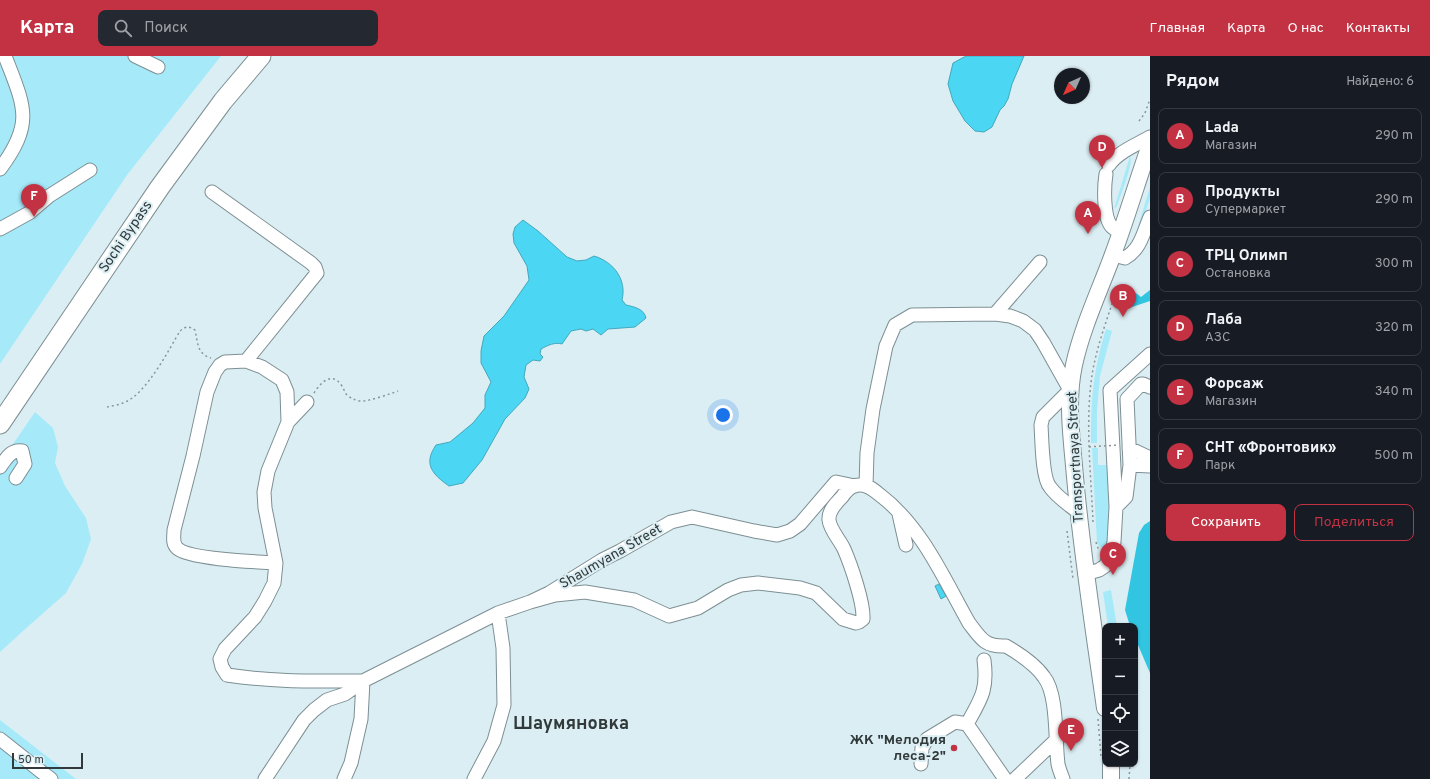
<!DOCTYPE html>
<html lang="ru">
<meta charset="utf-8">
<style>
:root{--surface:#171b24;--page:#242831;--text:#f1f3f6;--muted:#9ea1a6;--line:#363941;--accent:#c23243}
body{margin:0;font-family:Overpass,sans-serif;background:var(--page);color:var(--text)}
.controls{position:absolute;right:12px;bottom:12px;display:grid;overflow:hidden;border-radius:8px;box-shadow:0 1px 3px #0004}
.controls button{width:36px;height:36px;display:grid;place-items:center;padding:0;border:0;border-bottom:1px solid var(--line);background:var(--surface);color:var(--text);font:20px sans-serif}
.compass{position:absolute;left:1054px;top:12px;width:36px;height:36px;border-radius:50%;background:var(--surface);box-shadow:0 1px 3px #0004;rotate:225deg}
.scale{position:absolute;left:12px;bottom:10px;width:71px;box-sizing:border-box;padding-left:4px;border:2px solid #31393a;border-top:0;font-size:11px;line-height:14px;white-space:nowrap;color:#31393a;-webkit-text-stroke:3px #dbeef3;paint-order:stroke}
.you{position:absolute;left:723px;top:359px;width:14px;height:14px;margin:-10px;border:3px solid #fff;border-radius:50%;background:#1a73e8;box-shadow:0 0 0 6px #1a73e833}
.badge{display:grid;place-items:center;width:26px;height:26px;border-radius:50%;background:var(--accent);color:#fff;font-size:13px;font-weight:700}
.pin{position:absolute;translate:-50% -33px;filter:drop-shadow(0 1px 2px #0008)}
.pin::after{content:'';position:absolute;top:21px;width:14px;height:12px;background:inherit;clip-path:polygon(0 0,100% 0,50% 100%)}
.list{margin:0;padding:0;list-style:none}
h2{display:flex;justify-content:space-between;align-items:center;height:52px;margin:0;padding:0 16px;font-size:17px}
h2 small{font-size:13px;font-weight:400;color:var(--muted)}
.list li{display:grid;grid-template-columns:26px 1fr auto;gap:12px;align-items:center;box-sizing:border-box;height:56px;margin:0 8px 8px;padding:0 8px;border:1px solid var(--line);border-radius:8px}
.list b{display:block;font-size:15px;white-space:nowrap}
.list p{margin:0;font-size:13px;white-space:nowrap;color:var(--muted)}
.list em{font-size:13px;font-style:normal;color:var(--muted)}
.actions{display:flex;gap:8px;padding:12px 16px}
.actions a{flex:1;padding:9px 0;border:1px solid var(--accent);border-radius:8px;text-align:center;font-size:14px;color:var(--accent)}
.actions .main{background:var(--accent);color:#fff}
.icon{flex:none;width:22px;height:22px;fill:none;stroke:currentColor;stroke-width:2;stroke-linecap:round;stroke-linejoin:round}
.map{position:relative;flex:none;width:1150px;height:723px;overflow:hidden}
header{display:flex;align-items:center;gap:24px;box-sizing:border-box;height:56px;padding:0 20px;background:var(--accent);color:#fff}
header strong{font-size:19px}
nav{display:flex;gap:22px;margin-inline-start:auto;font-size:14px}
.search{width:280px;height:36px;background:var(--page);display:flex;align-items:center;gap:10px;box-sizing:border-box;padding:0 14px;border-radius:8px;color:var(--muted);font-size:15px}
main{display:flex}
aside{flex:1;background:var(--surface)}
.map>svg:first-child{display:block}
.green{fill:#a6eafa}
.forest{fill:#31c5e2}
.water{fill:#4bd7f4;stroke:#43a8bc}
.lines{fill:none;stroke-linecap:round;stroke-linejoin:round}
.minor-casing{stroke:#7d8f94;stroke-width:15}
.major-casing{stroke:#7d8f94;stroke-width:18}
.highway-casing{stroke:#7d8f94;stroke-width:21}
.path{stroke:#889699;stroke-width:1.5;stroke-dasharray:2 3;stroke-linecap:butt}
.minor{stroke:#fff;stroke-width:13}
.major{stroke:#fff;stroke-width:16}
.highway{stroke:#fff;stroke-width:19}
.path-bridge{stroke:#889699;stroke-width:1.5;stroke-dasharray:2 3;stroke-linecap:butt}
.poi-dot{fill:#c23243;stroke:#dbeef3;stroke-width:1.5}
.labels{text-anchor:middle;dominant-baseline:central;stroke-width:4;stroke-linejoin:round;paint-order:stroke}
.street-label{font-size:14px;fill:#31393a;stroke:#dbeef3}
.poi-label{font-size:14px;font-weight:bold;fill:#31393a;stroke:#dbeef3;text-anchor:end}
.district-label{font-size:18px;font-weight:bold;fill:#31393a;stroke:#dbeef3}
</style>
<header>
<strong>Карта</strong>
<div class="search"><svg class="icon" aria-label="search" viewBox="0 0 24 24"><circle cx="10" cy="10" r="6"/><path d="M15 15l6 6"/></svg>Поиск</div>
<nav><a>Главная</a><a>Карта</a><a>О нас</a><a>Контакты</a></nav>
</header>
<main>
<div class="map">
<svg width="1150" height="723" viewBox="0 0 1150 723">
<rect width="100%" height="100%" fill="#dbeef3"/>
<!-- green -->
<path class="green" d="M0,0H221L127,119L0,308Z
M1130,100C1134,107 1120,140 1117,150L1114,153Z
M1150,131V142L1136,185L1134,184Z
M1106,273L1112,275L1100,320L1097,354V387H1091C1091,343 1093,315 1106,273Z
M35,356L53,372L58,391L55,407L65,430L86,462L91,483L82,508L66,537L23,575L0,596V407Z
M1092,392H1098V409H1108L1109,462L1108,490L1103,492L1100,491L1097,487Z
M1111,534L1117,570H1108L1103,536Z
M0,664L76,723H0Z"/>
<!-- forest -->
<path class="forest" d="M1128,231L1141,241L1150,234V245L1129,252Z
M1150,465V617L1135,582V570H1130L1125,554L1139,477L1144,469Z"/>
<!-- water -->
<path class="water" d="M966,0H1024L1012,28L1008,43L1004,50L1000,54L992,71L984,76L975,75L965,65L953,45L948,28L953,7Z
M523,164L538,175L567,201L577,205L586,204L594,200C614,206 627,224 622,244L626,249C635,251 644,253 646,262L635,271L608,273L601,279L593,273L586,275L581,273L571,275L562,288C555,286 548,289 541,293L540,298L543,301L540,305L533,304L526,309L524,321L529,333L525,342L505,363L482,404L463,427L449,430C432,418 423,408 436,389L450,386L473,367L485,352V339L491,326L481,307V295L484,280L504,260L529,224L527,210L514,187L513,178L515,171Z
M939,528L946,540L941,543L935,530Z"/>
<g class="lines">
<!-- minor casing -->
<g class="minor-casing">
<path id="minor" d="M135,0L158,11
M1109,109C1118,96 1136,89 1150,81
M0,113C35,66 24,50 5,0
M1106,118C1104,131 1103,162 1112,171C1114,173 1118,175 1120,176
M212,136L311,207L315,211L317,217L246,305
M0,173L29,157L49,140L90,114
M1113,199L1125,202C1141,193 1143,177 1150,161
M995,258L1040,206
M288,366L307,346
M1129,392L1150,402
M1130,409L1150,410
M0,411C6,403 11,393 22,395L25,408L16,422
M866,430L867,397L873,353L886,290L895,269L912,259L995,258L1010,260L1023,265L1035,274L1043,286L1070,334L1043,361L1041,369C1042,383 1042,422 1050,431C1057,441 1068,448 1078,456
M1116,451L1126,441L1130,409L1127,343L1141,328H1143L1150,331
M899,458L906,489
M276,507C259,506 187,503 177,492C172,487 174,481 174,474L193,400L207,336L215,316L220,309L225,306L246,305L262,311L282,324L287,336L288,366L268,415L264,436L265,452L276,507L274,527L265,545L255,561L225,593L220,603L222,611L227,619C272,626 318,625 363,625
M1085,518L1099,514L1105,510L1111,499L1114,486L1116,451L1110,334L1150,298
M530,546L555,539L585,536L634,544L669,560L698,552L728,534L741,529L758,527L800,532L816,537L843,563L856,567L859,566L863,563C864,547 851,509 844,493C840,484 830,474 829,464C828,455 836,447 842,441C846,435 851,429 859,429C867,428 874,434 880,439C922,471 944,523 969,567C981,583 985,591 1006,590C1018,597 1036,609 1044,621C1058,638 1055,686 1058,708C1059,713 1061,718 1063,723
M967,668C981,643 988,634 984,604
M0,683L39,714L51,723
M921,708L922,692L927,683L955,666L967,668L1005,723
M265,723L304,664L314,654L327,644L345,638L363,625L498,557L530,546L549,537L602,504L620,495L671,466L692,461L754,475L777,479L790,475L800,468L836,426L855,430
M344,723L351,707L361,663L363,625
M474,723L494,685L504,649L503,592L498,557
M1015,723L1056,684"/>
</g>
<!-- major casing -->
<g class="major-casing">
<path id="major" d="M1105,652C1094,575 1082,499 1075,421C1072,384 1066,346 1074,309C1082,272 1099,236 1112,201C1126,164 1137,126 1150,89
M1111,723V708"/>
</g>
<!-- highway casing -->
<g class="highway-casing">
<path id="highway" d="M0,368L160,131L223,45L261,0"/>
</g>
<!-- path -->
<path class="path" d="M1139,65L1145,57L1150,43
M314,337C321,326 332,315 342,330C344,333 345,338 348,340C352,343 355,344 360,345C367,346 390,338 398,335
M107,351C112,350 118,349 123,347C146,339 168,295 180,275C186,270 189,270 195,274C198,287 197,298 211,302
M1089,391L1101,390
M1093,466C1091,418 1085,368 1092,319C1096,294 1105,269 1113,245
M1067,475L1073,523
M1096,486L1098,492L1101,494
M1098,663L1101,701
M1129,723L1130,708"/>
<!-- minor -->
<use href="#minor" class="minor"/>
<!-- major -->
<use href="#major" class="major"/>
<!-- highway -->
<use href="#highway" class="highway"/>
<!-- path-bridge -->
<path class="path-bridge" d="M1104,390L1118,389"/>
</g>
<!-- markers -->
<circle class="poi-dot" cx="954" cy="692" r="4"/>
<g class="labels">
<!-- street labels -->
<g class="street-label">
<text transform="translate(126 181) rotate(-56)">Sochi Bypass</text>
<text transform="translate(1076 401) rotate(-93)">Transportnaya Street</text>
<text transform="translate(611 501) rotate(-30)">Shaumyana Street</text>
</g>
<!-- poi labels -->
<g class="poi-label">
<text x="946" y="684">ЖК "Мелодия<tspan x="946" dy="16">леса-2"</tspan></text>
</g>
<!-- district labels -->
<g class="district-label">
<text x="571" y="668">Шаумяновка</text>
</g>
</g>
</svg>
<div class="controls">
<button>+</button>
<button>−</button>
<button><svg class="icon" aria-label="locate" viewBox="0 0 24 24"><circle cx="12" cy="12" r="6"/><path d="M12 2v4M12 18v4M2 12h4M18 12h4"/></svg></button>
<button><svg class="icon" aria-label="layers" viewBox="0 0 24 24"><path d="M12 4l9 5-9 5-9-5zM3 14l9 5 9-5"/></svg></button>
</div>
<svg class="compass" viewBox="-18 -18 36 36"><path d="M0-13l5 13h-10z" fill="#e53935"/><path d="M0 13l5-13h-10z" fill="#9ea1a6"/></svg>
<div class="scale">50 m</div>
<div class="you"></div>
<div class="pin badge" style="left:1088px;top:178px">A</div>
<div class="pin badge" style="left:1123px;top:261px">B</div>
<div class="pin badge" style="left:1113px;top:519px">C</div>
<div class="pin badge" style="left:1102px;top:112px">D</div>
<div class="pin badge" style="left:1071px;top:695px">E</div>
<div class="pin badge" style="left:34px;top:161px">F</div>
</div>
<aside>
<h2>Рядом<small>Найдено: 6</small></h2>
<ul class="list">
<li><span class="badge">A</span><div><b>Lada</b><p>Магазин</p></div><em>290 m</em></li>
<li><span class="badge">B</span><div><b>Продукты</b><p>Супермаркет</p></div><em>290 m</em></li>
<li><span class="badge">C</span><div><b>ТРЦ Олимп</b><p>Остановка</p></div><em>300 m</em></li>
<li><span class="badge">D</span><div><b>Лаба</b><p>АЗС</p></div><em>320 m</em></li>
<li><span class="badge">E</span><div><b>Форсаж</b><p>Магазин</p></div><em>340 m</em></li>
<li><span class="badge">F</span><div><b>СНТ «Фронтовик»</b><p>Парк</p></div><em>500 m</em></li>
</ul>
<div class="actions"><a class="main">Сохранить</a><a>Поделиться</a></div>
</aside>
</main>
